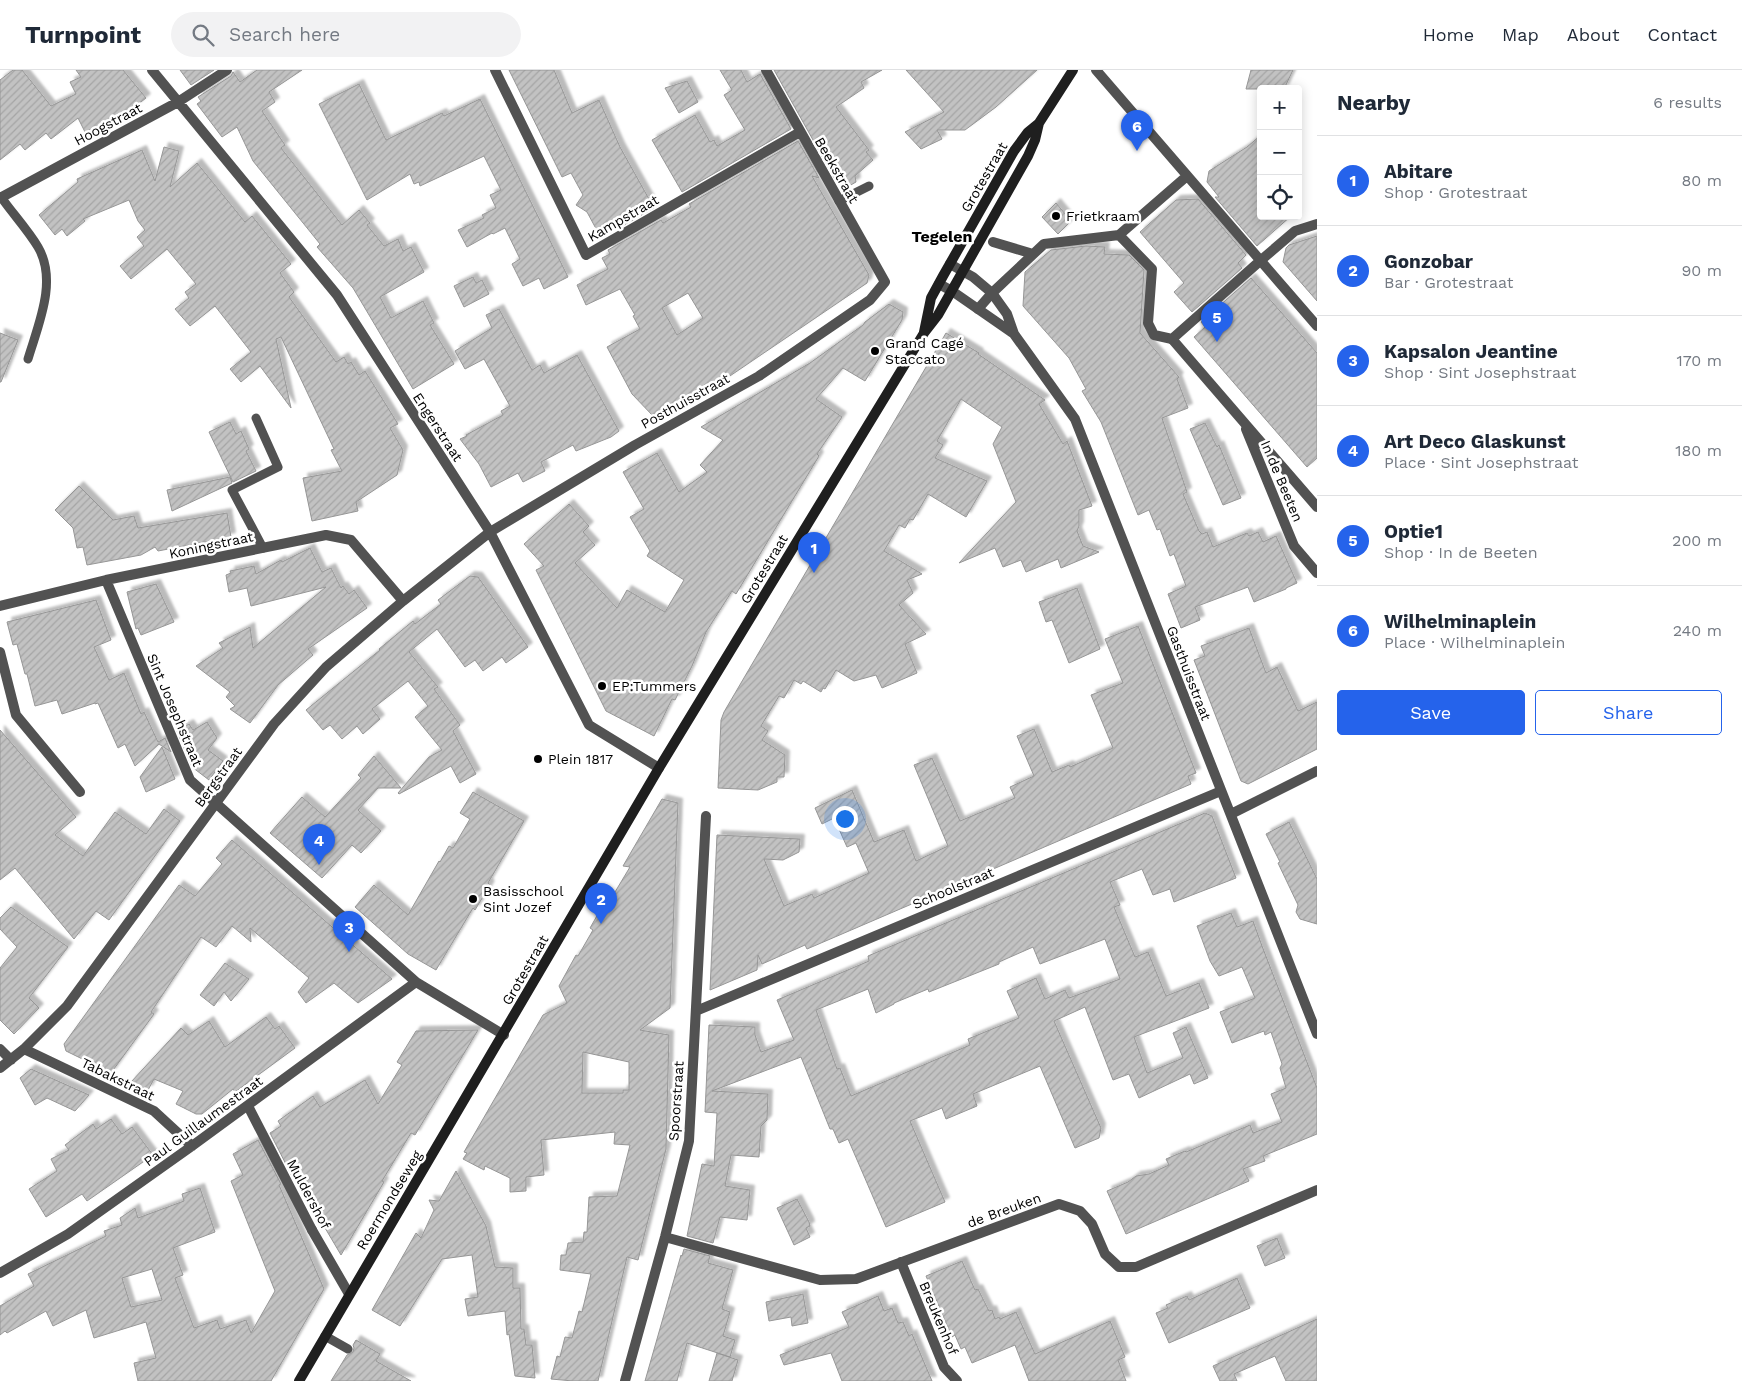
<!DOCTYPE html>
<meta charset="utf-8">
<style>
:root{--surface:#fff;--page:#f2f2f3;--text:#1f2937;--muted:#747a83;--line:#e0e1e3;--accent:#2563eb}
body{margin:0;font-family:"Work Sans",sans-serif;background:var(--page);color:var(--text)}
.controls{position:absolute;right:15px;top:15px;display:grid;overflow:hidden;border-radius:5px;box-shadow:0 2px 12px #0003}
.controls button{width:45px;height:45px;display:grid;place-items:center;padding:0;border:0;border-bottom:1px solid var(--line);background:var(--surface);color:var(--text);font:25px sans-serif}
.you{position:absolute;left:844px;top:748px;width:18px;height:18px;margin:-12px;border:4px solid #fff;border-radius:50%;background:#1a73e8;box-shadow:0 0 0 8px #1a73e833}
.badge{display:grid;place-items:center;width:32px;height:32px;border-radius:50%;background:var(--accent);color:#fff;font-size:16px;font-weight:700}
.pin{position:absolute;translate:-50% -41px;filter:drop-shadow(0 1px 2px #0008)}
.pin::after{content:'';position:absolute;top:26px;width:18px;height:15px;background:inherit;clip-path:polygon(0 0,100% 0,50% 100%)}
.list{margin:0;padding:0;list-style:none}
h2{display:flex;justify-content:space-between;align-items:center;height:65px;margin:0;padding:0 20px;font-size:21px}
h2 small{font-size:16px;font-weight:400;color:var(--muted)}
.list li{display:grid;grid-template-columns:32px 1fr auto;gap:15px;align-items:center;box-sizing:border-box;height:90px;padding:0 20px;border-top:1px solid var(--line)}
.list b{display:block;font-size:19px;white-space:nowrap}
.list p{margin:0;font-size:16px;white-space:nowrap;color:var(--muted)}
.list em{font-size:16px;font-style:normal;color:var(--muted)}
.actions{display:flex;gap:10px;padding:15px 20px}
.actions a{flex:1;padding:11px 0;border:1px solid var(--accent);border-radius:5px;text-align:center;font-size:18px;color:var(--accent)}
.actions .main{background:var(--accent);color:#fff}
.icon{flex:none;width:28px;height:28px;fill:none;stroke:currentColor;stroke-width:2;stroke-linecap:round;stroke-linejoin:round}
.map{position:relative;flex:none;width:1317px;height:1311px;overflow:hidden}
header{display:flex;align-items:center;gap:30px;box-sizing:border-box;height:70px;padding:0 25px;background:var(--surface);border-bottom:1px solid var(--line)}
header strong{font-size:24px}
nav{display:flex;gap:28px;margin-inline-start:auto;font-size:18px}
.search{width:350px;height:45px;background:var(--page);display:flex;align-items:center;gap:12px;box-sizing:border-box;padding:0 18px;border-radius:28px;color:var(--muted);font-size:19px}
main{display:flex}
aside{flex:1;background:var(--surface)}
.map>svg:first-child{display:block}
.building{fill:url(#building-hatch);stroke:#969696;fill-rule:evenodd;filter:url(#shadow)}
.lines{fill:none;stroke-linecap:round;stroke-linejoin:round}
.service{stroke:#525252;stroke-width:9}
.pedestrian{stroke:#525252;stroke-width:10}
.minor{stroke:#525252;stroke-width:10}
.secondary{stroke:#1f1f1f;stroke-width:10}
.poi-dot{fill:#000;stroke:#fff;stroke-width:2}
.labels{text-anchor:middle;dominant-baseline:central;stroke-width:5;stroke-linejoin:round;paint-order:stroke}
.street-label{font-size:14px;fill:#000;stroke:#fff}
.poi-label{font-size:14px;fill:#000;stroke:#fff;text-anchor:start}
.quarter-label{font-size:16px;font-weight:bold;fill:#000;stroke:#fff}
</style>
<header>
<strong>Turnpoint</strong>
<div class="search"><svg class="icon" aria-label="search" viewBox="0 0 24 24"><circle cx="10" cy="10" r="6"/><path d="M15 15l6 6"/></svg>Search here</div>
<nav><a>Home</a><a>Map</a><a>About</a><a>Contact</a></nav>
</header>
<main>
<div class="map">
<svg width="1317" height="1311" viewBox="0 0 1317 1311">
<defs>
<pattern id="building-hatch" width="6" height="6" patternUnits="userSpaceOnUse" patternTransform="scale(1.25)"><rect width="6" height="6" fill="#c2c2c2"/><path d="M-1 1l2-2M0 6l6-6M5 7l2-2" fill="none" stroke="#a5a5a5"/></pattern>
<filter id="shadow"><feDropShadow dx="4.5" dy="-4.5" stdDeviation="1" flood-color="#0004"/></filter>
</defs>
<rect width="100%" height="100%" fill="#fff"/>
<!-- building -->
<path class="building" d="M13,0H22L51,36L76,24L70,12L81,7L76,0H123L146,28L127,43L85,62L78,48L51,69L46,63L25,80L20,74L0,90V10Z
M180,0H214L191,15Z
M257,0H302L269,22L275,32L262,41L285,75L281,78L342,155L359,140L370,153L367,155L384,176L398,169L403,181L411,177L424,202L380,227L391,248L423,231L434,253L430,255L454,294L413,319L353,218L317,177L320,174L253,91L237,57L222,67L197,34L201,31L198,27L231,6L233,2L240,12Z
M509,0H554L572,43L599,30L620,77L654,138L601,168L587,142L576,135L583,125L571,103L562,107Z
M720,0H741L747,12L760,4L791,59L682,122L652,70L695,45L710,72L714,70L717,76L745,60L724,25L732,20Z
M774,0H882L861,12L864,18L836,37L869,80L866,82L873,90L855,106L856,112L849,116L837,113Z
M906,0H1037L996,37L965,60H937L942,69L921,79L905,62L944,42Z
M1251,0H1293L1284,19H1246Z
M687,11L698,32L679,43L665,18Z
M359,14L386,70L442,43L444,46L480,29L568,207L544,219L539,208L523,216L512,194L520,189L505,158L493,164L492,163L467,177L458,160L484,148L482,145L496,138L490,125L501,120L484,86L420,116L419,112L414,114L410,104L367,130L319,34Z
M1261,65V146H1291L1257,176L1215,127H1219L1207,112L1209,101L1247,77Z
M798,71L819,108L812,106L869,205L867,213L724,310L653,346L632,324L607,277L640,259L633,246L635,245L620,219L586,235L577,215L608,199L602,188L610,184L608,180L661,150L663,153L691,137L689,134ZM688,223L703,248L677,265L662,238Z
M164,77L179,81L170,117L197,93L245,152L252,146L291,194L280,203L294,222L289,227L336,292L344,287L348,294L351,292L359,305L365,301L398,354L390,358L403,380L397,405L356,432L358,441L312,451L303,408L342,401L331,380L334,379L281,267L276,269L291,338L260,296L241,312L230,299L251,282L215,236L190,256L175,239L189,228L185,222L196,214L167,179L131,209L120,196L144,176L137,167L145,160L138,151L129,130L83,149L85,151L67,166L62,159L55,165L39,145L78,112L77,109L142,80L155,111Z
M1198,129L1246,185L1238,193L1242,198L1192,242L1174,222L1184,213L1140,162L1176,130Z
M1056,133L1071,151L1058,164L1042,147Z
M1317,166V231L1283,192L1286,178L1289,175Z
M1086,176L1105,177L1104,184L1129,185L1144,200L1140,263L1179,307L1177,309L1188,338L1162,348L1187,422L1183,424L1199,461L1202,464L1207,462L1213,477L1247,463L1249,466L1258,462L1263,472L1276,466L1297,513L1286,518V519L1254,532L1248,517L1195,537L1200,550L1181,558L1168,524L1186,516L1174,484L1170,486L1160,459L1157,460L1149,440L1138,445L1101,352L1082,321L1086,319L1069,288L1023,236L1025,202L1051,180Z
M473,207L476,213L482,210L489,224L464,237L454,216Z
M1251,208L1317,283V388L1307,397L1194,267L1205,257L1201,252Z
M889,234L903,242L902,250L865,311L843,298L816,329L842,347L817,384L819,386L736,524L732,521L706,562L692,596L675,630L672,629L654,666L606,641L536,500L544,496L524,474L569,434L589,456L583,462L595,475L575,493L617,538L627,520L665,542L684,510L647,486L650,481L630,447L644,439L623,402L657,383L679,422L707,402L700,395L723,370L701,357L810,293L863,255L865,252Z
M499,239L532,300L540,295L544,303L577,285L619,361L611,367L576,381L573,375L541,392L545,401L523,412L518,403L491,417L479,394L460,369L467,366L466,365L503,345L501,341L510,336L484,289L465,299L455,281L492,258L486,245Z
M0,263L18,270L1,312H0Z
M946,263L979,283L978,284L1045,330L1039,334L1063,374L1067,371L1092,436L1079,440V456L1077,461L1083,476L1099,482L1061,498L1058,489L1026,502L1021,490L1003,497L995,478L959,493L1016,432L993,374L1002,357L961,329L937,371L943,375L935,388L987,411L966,447L928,424L913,450L910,449L905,458L899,455L884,481L922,504L907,510L913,523L899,535L926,564L905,574L917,603L882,618L876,605L854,611L836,600L825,619L823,618L821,622L803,611L801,614L794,610L784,628L779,626L761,656L768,661L762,670L785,685L784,707H777V712L758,720L718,718L721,650L724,642Z
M230,352L236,364L241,361L249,379L246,381L256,401L233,412L209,362Z
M1205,353L1217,377L1219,375L1241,428L1223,435L1190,359Z
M230,407L232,413L172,441L167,420Z
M79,416L113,450L134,446L138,458L227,443L231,467L158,481L155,477L141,485L87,495L83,477L77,478L73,458L55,440Z
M310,478L322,502L331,498L341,518L343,516L349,524L354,520L367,538L308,579L313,585L278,615L250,653L230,639L235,636L226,627L230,622L196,596L223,578L219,573L250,557L253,578L326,517L251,536L247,518L229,522L226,505L231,503L230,501L254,496L256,504L281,490L282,492Z
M470,506L478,507L528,577L506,593L502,587L483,601L475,590L465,597L437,559L409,582L438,617L434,619L460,655L453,661L476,704L460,713L451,696L399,724L398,723L429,687L442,680L415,647L428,636L408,611L372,639L380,649L363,664L357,656L342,669L330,655L323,660L306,640L380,580L379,579L413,551L415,554L441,534L438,530Z
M156,514L174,552L141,565L138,558L136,559L127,522Z
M1077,518L1100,579L1069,593L1052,550L1046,552L1039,532Z
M96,530L111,570L94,577L109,610L124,603L141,644L144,642L158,672L165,668L171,682L159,674L135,696L125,674L118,678L98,633L95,634V633L62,644L57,630L35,636L27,604H25L17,574L13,575L7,552Z
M1138,556L1196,703L1188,706L1191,714L807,879L805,875L762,894L758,885L757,900L710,920L717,765L800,769L799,782L783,790L764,789L784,836L812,824L814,828L869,803L856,773L847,777L834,748L822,754L815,738L852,720L874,772L904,760L916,791L948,776L914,695L932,688L960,751L1015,728L1010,717L1034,706L1017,666L1034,659L1052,702L1069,695L1070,697L1113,678L1091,625L1123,613L1105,569Z
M1249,558L1266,603L1277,597L1298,641L1317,632V679L1248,714L1241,711L1194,590L1205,586L1201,576Z
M207,652L217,668L208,680L223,691L209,710L192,697L177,661L189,654L193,660Z
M0,660L76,747L55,765L83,786L115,742L146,764L164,739L180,751L109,850L96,841L74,869L15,798L0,810Z
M162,677L175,709L146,722L140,707Z
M374,686L401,718H378L358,740L381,761L361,783L352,775L322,808L270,763L302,727L325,747L361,708L358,705Z
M473,722L524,751L488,813L490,815L475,840L473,838L436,900L408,884L355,837L374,815L408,845L439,791L440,792L449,776L453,778L470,749L460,743Z
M662,729L678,733L670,938L640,960L669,965L666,1079L638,1190L627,1187L598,1311H573L551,1309L557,1286L560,1287L565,1267L572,1268L579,1241L582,1242L591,1204L560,1200L561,1185H566L568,1173L583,1172L584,1162H587L589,1127L617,1126L630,1075L614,1074L615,1062L541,1070L544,1105L526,1107V1121L510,1122V1108L485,1096L484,1100L463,1089L467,1083L464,1082L543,945L567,933L559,916L576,885L578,886L593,860L590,858L602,837H606L630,797L623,796ZM583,982L629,992V1020H623V1023H582Z
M1205,743L1212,746L1236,808L1174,832L1170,819L1153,825L1142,799L1110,812L1120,835L1114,837L1135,887L1148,882L1166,926L1199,913L1209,938L1134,967L1147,1003L1183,988L1173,963L1186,957L1208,1008L1194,1014L1190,1004L1139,1028L1129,1004L1113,1010L1085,937L1054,951L1101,1058L1099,1068L1075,1078L1040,996L973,1024L977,1036L946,1049L942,1038L910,1051L945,1132L886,1157L848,1069L839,1073L833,1059H830L801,987L712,1021L768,1024L767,1050L761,1056L759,1087L731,1085L725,1116L750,1120L747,1150L720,1147L713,1173L687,1166L702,1094L714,1096L717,1043L705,1042L709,955L755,957V965L761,982L794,970L777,930L869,891L868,886ZM1105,869L1120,909L1069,928L1065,920L1045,929L1036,908L1007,921L1019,948L968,969L970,975L851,1026L840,998L837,999L816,940L868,919L876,943L894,934V933L928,919L929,922L999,894V892L1033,877L1040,894Z
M1289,752L1317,809V854L1300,849L1296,842L1298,835L1278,793L1280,792L1266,764Z
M232,770L392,909L358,933L334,913L306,933L298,922L309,908L250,858L251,872L232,856L216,877L201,867L151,942L154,944L111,1003L66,981L64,974L179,815L195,826L222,794L216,788Z
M11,837L68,877L29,928L39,938L14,964L0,950V898L17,877L0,859V848Z
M1231,843L1237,857L1253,851L1262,876L1317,1018V1064L1263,1086L1265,1091L1243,1099L1249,1111L1126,1164L1107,1121L1128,1112L1136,1106L1149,1104L1169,1095L1166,1089L1185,1081L1186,1082L1250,1055L1253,1063L1282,1052L1271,1024L1286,1018L1280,998L1282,994L1271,962L1265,965L1264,961L1232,973L1220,942L1255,928L1242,897L1219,906L1210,891L1197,856Z
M225,893L249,909L231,931L224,922L214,936L200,925Z
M266,947L275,959L279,956L295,978L235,1022L233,1019L202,1044H196L176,1034L183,1021L154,1009L148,1020L131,1012L181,958L188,965L209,951L225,977Z
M478,960L415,1065L411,1063L382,1111L384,1112L341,1185L295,1107L293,1108L270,1063L281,1056L278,1051L313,1026L320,1037L365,1010L378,1034L402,995L397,992L416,961Z
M31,999L89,1025L75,1041L47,1028L35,1035L20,1008Z
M111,1049L122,1064L132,1057L153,1085L87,1131L82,1124L46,1147L29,1119L57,1101L51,1089L69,1080L65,1075L93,1054L96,1059Z
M258,1070L281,1114L279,1115L324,1219L271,1311H138L134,1293L156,1288L146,1252L94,1268L86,1240L53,1256L46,1241L7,1263L5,1261L0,1265V1236L34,1216L28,1204L106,1166L104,1161L122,1155L120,1148L135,1138L138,1148L184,1131L182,1124L200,1118L215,1162L173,1178L183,1205L175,1208L194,1258L217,1250L220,1259L246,1250L251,1263L275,1221L231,1111L243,1105L233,1084ZM152,1199L162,1230L131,1237L122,1208Z
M456,1101L486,1156L495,1197L513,1198V1218H520L521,1259H524L526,1275H532L535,1308L515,1306L509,1264L507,1265L505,1241L468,1246L465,1229L478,1227L472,1185L442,1189L400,1256L372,1240L416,1163L421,1168L434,1140L429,1130L439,1131Z
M797,1129L809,1152L810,1156L806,1158L810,1167L794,1175L777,1138Z
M1277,1168L1285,1188L1265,1196L1257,1176Z
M684,1179L710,1186L708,1193L733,1200L722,1239L730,1242L723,1266L735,1270L730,1287L687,1273L677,1311H645L681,1185L682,1186Z
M962,1191L975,1220L978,1219L989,1241L992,1240L995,1249L999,1247L1000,1249L1016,1242L1035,1284L1110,1251L1125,1287L1118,1290L1126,1311H1029L1015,1275L972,1293L965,1277L961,1279L955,1265L952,1267L926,1206Z
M1237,1208L1250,1238L1169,1273L1156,1243L1168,1238L1166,1235L1187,1226L1189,1230Z
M803,1224L808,1253L792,1256L791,1247L769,1251L766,1232Z
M878,1226L884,1241L892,1238L898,1253L903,1252L909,1266L912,1264L932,1311H842L831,1283L784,1295L780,1285L849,1257L842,1242Z
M1317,1249V1311H1286L1275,1286L1234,1304L1237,1311H1220L1213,1296Z
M356,1270L380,1284L376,1291L411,1311H331L347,1285L353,1282L354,1278L353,1275Z
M717,1283L738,1290L732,1311H709Z"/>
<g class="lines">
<!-- service -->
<path class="service" d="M1,127C13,144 28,160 38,177C58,211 38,255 28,289
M839,131L869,116
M256,348L278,397L232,420L263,478
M325,1266L348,1279"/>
<!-- pedestrian -->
<path class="pedestrian" d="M1096,0L1317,256
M1119,165L1187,106
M993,172L1033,184
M978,239L992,223L1044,174L1119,165L1152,199L1148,253L1154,265L1172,269L1260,191
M248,1036L312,1160"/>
<!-- minor -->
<path class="minor" d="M152,0L337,225L490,462L589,655L659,698
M495,0L586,185L800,62
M0,128L178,32L227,0
M1260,191L1295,161L1317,154
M950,194L973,207L992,223L1007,244L1014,264L1075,349L1317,964
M939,214L952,221L1014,264
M1172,269L1317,437
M1246,359L1294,476L1317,503
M106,510L190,710L416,912L504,965
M0,536L106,510L326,465L351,470L403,531
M0,582L16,645L80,722
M1231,744L1317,701
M696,941L1221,721
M0,979L11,990
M24,979L154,1041L192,1076
M0,998L24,979L67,936L274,654L326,597L403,531L490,462L635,375L759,306L870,230L885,212L766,0
M312,1160L349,1224
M665,1167L820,1210L856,1209L1059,1134L1080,1141L1092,1154L1105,1184L1119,1197H1136L1317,1120
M901,1192L944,1297L957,1311
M0,1203L68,1164L192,1076L416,912
M625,1311L665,1167L689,1071L706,746"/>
<!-- secondary -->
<path class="secondary" d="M924,262L931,228L943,206L1014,81L1028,62L1039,53
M299,1311L659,698L924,263L938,245L1028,86L1035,70L1039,53L1073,0"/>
</g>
<!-- markers -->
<g class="poi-dot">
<circle cx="1056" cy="146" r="5"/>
<circle cx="875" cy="281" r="5"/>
<circle cx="602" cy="616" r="5"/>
<circle cx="538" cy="689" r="5"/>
<circle cx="473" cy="829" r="5"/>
</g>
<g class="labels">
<!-- street labels -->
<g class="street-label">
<text transform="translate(108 54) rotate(-28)">Hoogstraat</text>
<text transform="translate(837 100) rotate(60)">Beekstraat</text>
<text transform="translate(984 107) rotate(-60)">Grotestraat</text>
<text transform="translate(623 148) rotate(-30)">Kampstraat</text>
<text transform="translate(685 331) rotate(-29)">Posthuisstraat</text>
<text transform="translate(438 357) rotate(57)">Engerstraat</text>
<text transform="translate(1282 411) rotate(67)">In de Beeten</text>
<text transform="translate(211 475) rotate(-12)">Koningstraat</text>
<text transform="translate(764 499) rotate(-59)">Grotestraat</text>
<text transform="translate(1189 603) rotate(69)">Gasthuisstraat</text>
<text transform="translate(175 640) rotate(67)">Sint Josephstraat</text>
<text transform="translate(218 707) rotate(-54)">Bergstraat</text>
<text transform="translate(953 818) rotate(-23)">Schoolstraat</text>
<text transform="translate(525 900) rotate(-60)">Grotestraat</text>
<text transform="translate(118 1009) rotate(26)">Tabakstraat</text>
<text transform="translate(676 1031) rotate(-86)">Spoorstraat</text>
<text transform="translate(203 1051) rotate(-36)">Paul Guillaumestraat</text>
<text transform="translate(309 1124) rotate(62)">Muldershof</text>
<text transform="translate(389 1130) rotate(-59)">Roermondseweg</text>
<text transform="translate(1004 1140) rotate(-20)">de Breuken</text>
<text transform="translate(939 1248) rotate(67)">Breukenhof</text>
</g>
<!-- poi labels -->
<g class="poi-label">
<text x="1066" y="146">Frietkraam</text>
<text x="885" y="273">Grand Cagé<tspan x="885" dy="16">Staccato</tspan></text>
<text x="612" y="616">EP:Tummers</text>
<text x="548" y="689">Plein 1817</text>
<text x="483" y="821">Basisschool<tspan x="483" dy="16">Sint Jozef</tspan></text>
</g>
<!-- quarter labels -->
<g class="quarter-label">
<text x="942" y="166">Tegelen</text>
</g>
</g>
</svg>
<div class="controls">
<button>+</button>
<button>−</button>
<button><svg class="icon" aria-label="locate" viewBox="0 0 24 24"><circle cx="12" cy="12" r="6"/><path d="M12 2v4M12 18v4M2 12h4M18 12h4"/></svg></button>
</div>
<div class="you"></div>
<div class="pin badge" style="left:814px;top:503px">1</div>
<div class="pin badge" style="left:601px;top:854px">2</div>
<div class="pin badge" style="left:349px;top:882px">3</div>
<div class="pin badge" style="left:319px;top:795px">4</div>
<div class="pin badge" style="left:1217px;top:272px">5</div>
<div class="pin badge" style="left:1137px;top:81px">6</div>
</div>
<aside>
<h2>Nearby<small>6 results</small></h2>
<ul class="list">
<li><span class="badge">1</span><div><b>Abitare</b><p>Shop · Grotestraat</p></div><em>80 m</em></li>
<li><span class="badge">2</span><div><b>Gonzobar</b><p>Bar · Grotestraat</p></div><em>90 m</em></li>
<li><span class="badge">3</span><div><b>Kapsalon Jeantine</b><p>Shop · Sint Josephstraat</p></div><em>170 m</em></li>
<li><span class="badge">4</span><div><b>Art Deco Glaskunst</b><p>Place · Sint Josephstraat</p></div><em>180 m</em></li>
<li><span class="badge">5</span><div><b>Optie1</b><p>Shop · In de Beeten</p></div><em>200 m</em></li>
<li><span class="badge">6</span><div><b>Wilhelminaplein</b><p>Place · Wilhelminaplein</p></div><em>240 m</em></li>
</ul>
<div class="actions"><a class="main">Save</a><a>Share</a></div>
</aside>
</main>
